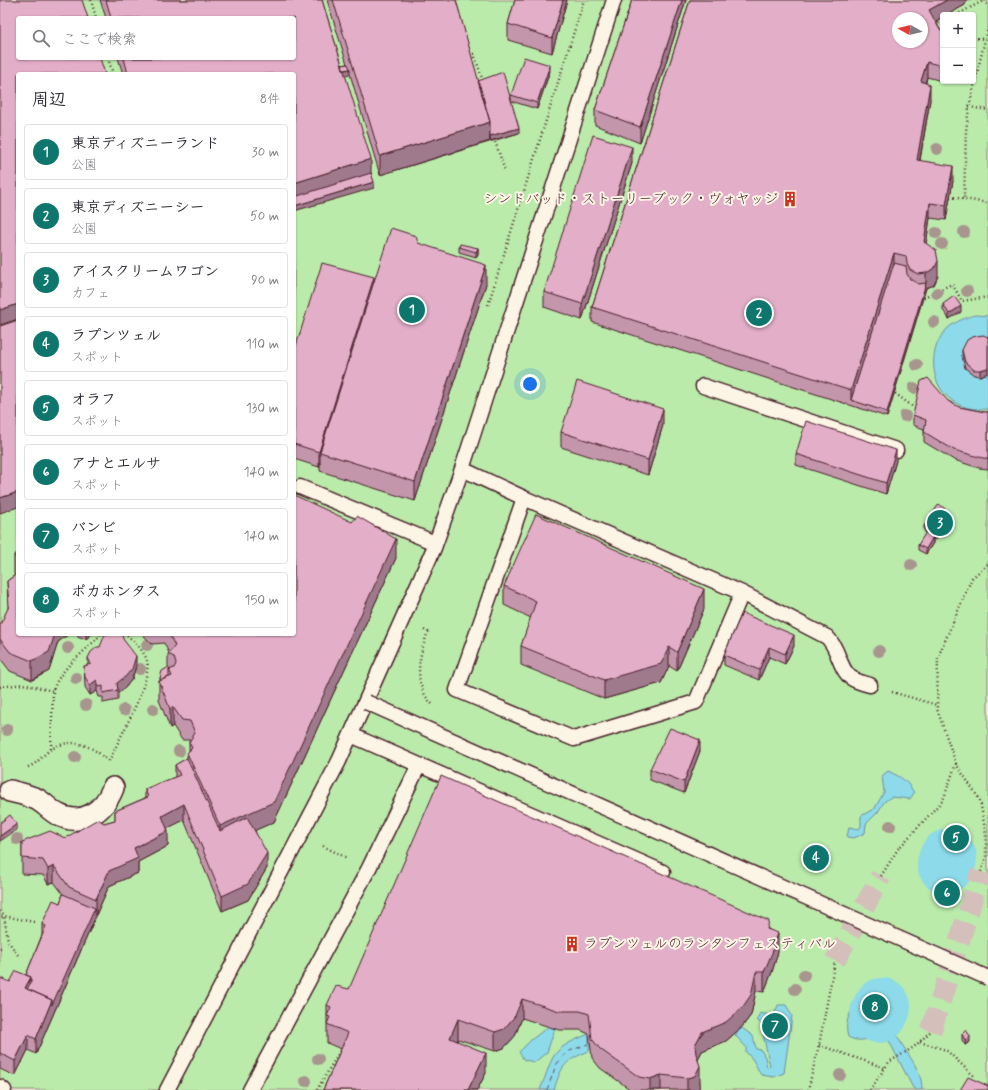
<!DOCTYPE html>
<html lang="ja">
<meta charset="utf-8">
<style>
:root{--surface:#fff;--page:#f2f2f3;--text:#2b2b33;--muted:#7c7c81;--line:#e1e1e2;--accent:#0f766e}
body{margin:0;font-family:Mynerve,"Klee One",sans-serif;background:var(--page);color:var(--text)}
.controls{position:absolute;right:12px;top:12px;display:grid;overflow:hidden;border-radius:4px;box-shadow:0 1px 3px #0004}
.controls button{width:36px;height:36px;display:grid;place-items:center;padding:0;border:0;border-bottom:1px solid var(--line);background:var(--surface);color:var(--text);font:20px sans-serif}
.compass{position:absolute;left:892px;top:12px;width:36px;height:36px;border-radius:50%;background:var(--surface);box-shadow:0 1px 3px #0004;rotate:278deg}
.you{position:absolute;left:530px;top:384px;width:14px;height:14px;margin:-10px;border:3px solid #fff;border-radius:50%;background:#1a73e8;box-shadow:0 0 0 6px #1a73e833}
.badge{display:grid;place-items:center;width:26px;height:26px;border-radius:50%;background:var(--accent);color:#fff;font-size:13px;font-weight:700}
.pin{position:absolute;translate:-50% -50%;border:2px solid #fff;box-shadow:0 1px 4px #0006}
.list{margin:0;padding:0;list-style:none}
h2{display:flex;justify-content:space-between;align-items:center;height:52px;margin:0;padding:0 16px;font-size:17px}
h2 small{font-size:13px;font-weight:400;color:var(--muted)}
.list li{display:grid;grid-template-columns:26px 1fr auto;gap:12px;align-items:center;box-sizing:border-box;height:56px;margin:0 8px 8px;padding:0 8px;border:1px solid var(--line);border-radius:4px}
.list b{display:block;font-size:15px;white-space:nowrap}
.list p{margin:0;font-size:13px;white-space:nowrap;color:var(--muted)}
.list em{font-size:13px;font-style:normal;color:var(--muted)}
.icon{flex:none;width:22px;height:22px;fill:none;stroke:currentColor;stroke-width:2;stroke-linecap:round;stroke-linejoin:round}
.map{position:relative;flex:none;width:988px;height:1090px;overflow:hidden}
.search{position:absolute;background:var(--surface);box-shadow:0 1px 3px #0004;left:16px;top:16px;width:280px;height:44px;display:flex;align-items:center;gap:10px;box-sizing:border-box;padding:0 14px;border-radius:4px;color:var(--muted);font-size:15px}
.panel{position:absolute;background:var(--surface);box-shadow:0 1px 3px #0004;left:16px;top:72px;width:280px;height:564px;border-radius:4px}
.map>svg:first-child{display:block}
.green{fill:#baebaa;stroke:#82856a;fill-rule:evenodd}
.water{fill:#8cdaea;stroke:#728f9e}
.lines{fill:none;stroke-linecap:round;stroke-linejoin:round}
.river{stroke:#8cdaea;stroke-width:58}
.ferry{stroke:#5a4e5b;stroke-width:1;stroke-dasharray:5 4;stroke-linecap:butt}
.pedestrian-tunnel{stroke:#d4bfbb;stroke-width:21;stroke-dasharray:21 10;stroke-linecap:butt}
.service-casing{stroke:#4a1f2b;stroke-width:17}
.pedestrian-casing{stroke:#4a1f2b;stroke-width:24}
.path{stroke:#4a1f2b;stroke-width:2.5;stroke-dasharray:1 3;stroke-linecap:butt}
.service{stroke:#fcf5e5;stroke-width:14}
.pedestrian{stroke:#fcf5e5;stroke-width:21}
.service-bridge-casing{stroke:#4a1f2b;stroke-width:17;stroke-linecap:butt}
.service-bridge{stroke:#fcf5e5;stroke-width:14}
.tree{fill:#a7958e}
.wall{fill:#c396ac;stroke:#4a1f2b}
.shaded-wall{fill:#9f7a8c;stroke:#4a1f2b}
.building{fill:#e3aec8;stroke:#4a1f2b;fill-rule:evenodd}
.labels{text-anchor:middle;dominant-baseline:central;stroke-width:4;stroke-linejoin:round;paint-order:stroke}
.poi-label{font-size:14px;fill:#4a1f2b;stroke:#fcf5e5;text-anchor:end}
</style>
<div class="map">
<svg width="988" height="1090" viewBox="0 0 988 1090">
<rect width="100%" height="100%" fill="#f7e7df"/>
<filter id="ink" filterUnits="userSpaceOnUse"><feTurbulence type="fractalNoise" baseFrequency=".025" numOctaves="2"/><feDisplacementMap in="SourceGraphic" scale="8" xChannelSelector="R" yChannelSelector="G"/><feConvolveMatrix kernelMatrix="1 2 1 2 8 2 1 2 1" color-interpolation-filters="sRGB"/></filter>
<g filter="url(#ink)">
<!-- green -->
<path class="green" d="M0,0H988V1090H0ZM943,15H973V81H943ZM18,18H294V58H18ZM898,18H922V42H898ZM18,74H294V634H18Z"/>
<!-- water -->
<path class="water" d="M975,315L988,316V409C974,410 961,408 950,399C929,383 928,346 948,328C956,321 965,318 975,315Z
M888,771C901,777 908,781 914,793L910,799L891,797L884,802L878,812L866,824L865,833L854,838L847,837L849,827L859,829L861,826V816L875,808L884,792L882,776Z
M778,1005H786L792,1016L784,1073L774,1077L761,1075L753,1060L746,1052V1047L735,1035L742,1028L753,1036L756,1049L761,1050L765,1057L767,1067L770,1066L763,1034L765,1028L757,1020L760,1013L774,1016Z
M853,1008L879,1014L894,1026C899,1048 923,1066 922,1090H916L913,1088L887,1037C872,1035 862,1045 848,1037C845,1027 847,1017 853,1008Z
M549,1026L555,1029L547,1052L535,1062L524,1060L519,1052L531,1040Z
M589,1034V1051C565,1061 562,1064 554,1090H540C555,1053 549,1050 589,1034Z"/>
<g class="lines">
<!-- river -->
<path class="river" d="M946,864L948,858
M879,1014L882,1007"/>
<!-- ferry -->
<path class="ferry" d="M547,1090L556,1065L567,1052L588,1044"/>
<!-- pedestrian-tunnel -->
<path class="pedestrian-tunnel" d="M835,961L881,876
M931,1031L981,872"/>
<!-- service casing -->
<g class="service-casing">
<path id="service" d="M703,386L896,450
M462,469L524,498L742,593L696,702L574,739L457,690L524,498
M300,487L435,543
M742,593L827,637C839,649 838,664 848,675C853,681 863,683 870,685
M351,735L663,872
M0,1087L4,1090
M167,1090L339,761L434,548L462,469L614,0
M250,1090L369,868L419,765"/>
</g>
<!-- pedestrian casing -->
<g class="pedestrian-casing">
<path id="pedestrian" d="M10,791C18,793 27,795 34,798C43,801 48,809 57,814C82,828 104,811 113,788"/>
</g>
<!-- path -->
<path class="path" d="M91,0L96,18
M985,0L988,7
M956,15L985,0
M935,25L943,21
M988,27L969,107L966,131L964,199L988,203
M973,38L985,39
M469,54H474L483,81
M108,58L113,74
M969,107L988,110
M494,138L505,171
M950,197L964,199
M920,299L952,284L962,301L988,297
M488,305L584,0
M892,391L917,410
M424,630L428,632C419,655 412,684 432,704
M0,687L23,684L53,691
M892,692L937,705
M51,749L53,691C60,667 85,653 101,634
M109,761C118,741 152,681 147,661C144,650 134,642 126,634
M956,764L937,709L938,657L972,578L988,564
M28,767C37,764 43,755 50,750C71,736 92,745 108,761
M323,846L347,858
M881,876L898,849L943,800L956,764L980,800L986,835V857L981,872
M0,911L4,916L0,919
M0,948L3,947
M18,955L8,941L4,916L34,922
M920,1042L946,1050L974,1076
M819,1045L885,1068
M317,1090L341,1049
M808,1090L819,1045L835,961
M870,1090L889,1062L914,1047L931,1031"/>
<!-- service -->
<use href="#service" class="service"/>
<!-- pedestrian -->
<use href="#pedestrian" class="pedestrian"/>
<!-- service-bridge casing -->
<g class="service-bridge-casing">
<path id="service-bridge" d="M366,702L988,978"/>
</g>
<!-- service-bridge -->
<use href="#service-bridge" class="service-bridge"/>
</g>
<!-- trees -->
<g class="tree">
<circle cx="937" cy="149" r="6"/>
<circle cx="964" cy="232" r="6"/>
<circle cx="936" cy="233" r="6"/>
<circle cx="942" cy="244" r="6"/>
<circle cx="967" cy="291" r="6"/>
<circle cx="937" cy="293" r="6"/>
<circle cx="934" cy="322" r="6"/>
<circle cx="917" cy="365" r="6"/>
<circle cx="914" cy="388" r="6"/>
<circle cx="905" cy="416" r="6"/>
<circle cx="911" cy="565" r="6"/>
<circle cx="147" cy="645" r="6"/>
<circle cx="68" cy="648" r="6"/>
<circle cx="879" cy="651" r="6"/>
<circle cx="140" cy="669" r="6"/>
<circle cx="76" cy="678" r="6"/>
<circle cx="86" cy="705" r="6"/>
<circle cx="153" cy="709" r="6"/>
<circle cx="124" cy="710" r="6"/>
<circle cx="7" cy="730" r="6"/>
<circle cx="179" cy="751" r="6"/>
<circle cx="75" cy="757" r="6"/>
<circle cx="890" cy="826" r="6"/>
<circle cx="17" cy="839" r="6"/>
<circle cx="804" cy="975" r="6"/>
<circle cx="795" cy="989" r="6"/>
<circle cx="318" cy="1059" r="6"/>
<circle cx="840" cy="1075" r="6"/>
<circle cx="306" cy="1081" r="6"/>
</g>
<!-- wall -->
<path class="wall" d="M100,0H322L342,65L347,64L327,0H456L478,81L519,133L380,175L350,74L345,75L371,173L374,188L294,74H123L118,58H294V18H106Z
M515,0H567L552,53L508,40V24Z
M632,0H686L640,143L595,125V110Z
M690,0L965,5L936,21L940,30H943L942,81L927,77L926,83L930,100L920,161L953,181L946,220L930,218L926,244L938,276L934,285L926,288L887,417L592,322V307Z
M550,71L537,109L511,101V95Z
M632,163L582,320L544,307V292Z
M418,243L486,284L415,501L320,471V463L319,467L294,459V352L374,281Z
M459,247L478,248V254L476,257L459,252Z
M943,304L961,312L949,319L943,310Z
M988,337V373L980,376L974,375L965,368L962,356V350Z
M948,401L959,407L985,412H988V469L979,468L954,460L924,442V429L913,425V415Z
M663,425L648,475L561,447V432Z
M796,454L896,461L886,494L796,465Z
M950,519L936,540L933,538V543L926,554L918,550V545L929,534L924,531V526Z
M18,553V634H69L58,642L49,671L32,680L10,671L0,658V625L8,609L7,581L15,575L14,574V555Z
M396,558L274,822L255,830L267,868L248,900L222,911L184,820L167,828L168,846L138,862V873L109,886L96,915L95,914V918L36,1054L28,1050L15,1076L0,1069V978L10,982L26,975L42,935V924L60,903L63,894L54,882L48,884L43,875L22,874V842L65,838L104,823L115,820V811L145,798V789L175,777V765L187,758V753L189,751V742L190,740H182L173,726L170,728L159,700V681H160V678L168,668V654L169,653L164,643L152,644L142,634H294Z
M504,586L704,609L677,671L669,666L661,683L604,699L521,665V646L531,618L504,605Z
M742,613L794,646L785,664L769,657L759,680L724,665V655Z
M75,634H92L86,639L79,638Z
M123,639L136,666L132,679L125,688L118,693V700L103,703V697H99L97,691L90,695L85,687L84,666L88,665V658L100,647Z
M700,751L684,793L650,780V769Z
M769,929L778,952L772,972L764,992L756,991L751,1015L742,1027L726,1041L702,1051L698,1059L700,1085L698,1090H631L600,1068L592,1058L589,1034L580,1030H559L522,1018L515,1036L504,1048L495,1051L458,1039L457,1041L486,1073L477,1090H323L341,1049L327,1043V1005L349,989Z
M962,1034L970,1042L965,1045L962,1040Z"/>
<!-- shaded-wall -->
<path class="shaded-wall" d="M563,0H567L552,53V38Z
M682,0H686L640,143V127Z
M947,0H967L965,5L947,15H943V17L929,25V10Z
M927,62V77L921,96V81Z
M943,63V78L942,81V66Z
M550,65V71L537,109V103Z
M350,69V74L340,77V71Z
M930,85V100L917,175V160Z
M490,122V141L380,175V156Z
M519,128V133L490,141V136Z
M632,147V163L582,320V304Z
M371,159V178L294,202V183Z
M953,166V181L946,220V205Z
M374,182V188L294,211V206Z
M930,203V218L924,258V242Z
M478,248V254L476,257V252Z
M894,253V268L851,400V390Z
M938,261V276L934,285L926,288L887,417V412L926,283V273Z
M486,265V284L415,501V482Z
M374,277V292L320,452V463L319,467V452Z
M18,304V319L0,325V310Z
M961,306V312L949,319V314Z
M988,368V373L980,376V370Z
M663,409V425L648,475V460Z
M896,450V461L886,494V483Z
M18,492V507L0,513V498Z
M950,513V519L936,540V534Z
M933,537V543L926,554V549Z
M396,539V558L274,822L220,846V826Z
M704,589V609L677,671V652Z
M55,634H69L58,642L49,671L32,680V661Z
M86,634H92L86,639Z
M794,635V646L785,664V654Z
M669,647V666L661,683L604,699V680Z
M769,647V657L759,680V670Z
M136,656V666L132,679L125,688L118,693L117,683Z
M97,680V691L90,695V685Z
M173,707V726L170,728V709Z
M700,740V751L684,793V782Z
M184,804V820L162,831V816Z
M17,824V830L0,841V836Z
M168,831V846L138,862V873L109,886L96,915V899L109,871L134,848Z
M267,853V868L248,900L222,911V896Z
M54,866V882L48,884V869Z
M95,908V918L36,1054V1039L52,1000Z
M778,933V952L772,972L764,992V972Z
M756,972V991L751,1015L742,1027L726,1041L702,1051L700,1055L695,1064V1045L700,1036Z
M31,977V992L25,988Z
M522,999V1018L515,1036L504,1048L495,1051V1032Z
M458,1019V1039L450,1057V1038Z
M28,1035V1050L15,1076V1061Z
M970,1036V1042L965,1045V1040Z
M486,1053V1073L477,1090H468Z
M700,1066V1085L698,1090H687V1078Z
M661,1075V1090H650V1079Z"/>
<!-- building -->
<path class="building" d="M0,0H82L88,18H18V58H100L105,74H18V304L0,310Z
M106,0H322L371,159L294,183V74H128L124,58H294V18H111Z
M333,0H456L490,122L380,156Z
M515,0H563L552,38L508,24Z
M632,0H682L640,127L595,110Z
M690,0H947L929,10L940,30H943V63L942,66L927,62L921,81L930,85L917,160L953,166L946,205L930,203L924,242L936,250L938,261L934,269L926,273L918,274L910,270L907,264L906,256L894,253L851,390L592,307ZM898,18H922V42H898Z
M524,57L550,65L537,103L511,95Z
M348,64L350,69L343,70L342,65Z
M503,72L519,128L490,136V122L478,81Z
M593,135L632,147L582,304L544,292Z
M371,173L374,182L294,206V197Z
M391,228L416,236L418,243L486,265L415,482L320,452Z
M460,244L478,248L476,252L459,247Z
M322,263L374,277L319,452L294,444V352Z
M894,263L906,266L907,274L910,279L918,284L926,283L887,412L851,400Z
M954,296L961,306L949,314L943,304Z
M18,320V492L0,498V326Z
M983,335L988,337V368L980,370H974L965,362L962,350L967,340L972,337Z
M928,378L948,401L959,407L985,412H988V459L979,457L954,450L924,432L926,420L913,415L921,381Z
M577,381L663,409L648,460L561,432Z
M806,421L896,450L886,483L796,454Z
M294,495L352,522L357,516L396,539L274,802L220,826L187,753L192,748L189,742L195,733L190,721L182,720L173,707L170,709L159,681L172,676L169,670L174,668L176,664L174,657L168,654L175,646L169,634H294Z
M939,504L950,513L936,534L924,526Z
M536,514L704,589L677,652L669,647L661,664L604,680L521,646L536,601L504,586Z
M926,532L933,537L926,549L918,545Z
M18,553V561L14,555Z
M18,573V634H55L49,652L32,661L10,652L0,639V625L9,606L7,581Z
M742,613L794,635L785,654L769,647L759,670L724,655Z
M105,634H122L123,639L136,656L132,669L125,677L117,683L118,690L103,693V686L99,687L97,680L90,685L85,677L84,666L91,664L88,658L91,652L97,647H100Z
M167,668L171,670H169V677L161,680L160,678L162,671Z
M670,728L700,740L684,782L650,769Z
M187,758L220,831L247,817L267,853L248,884L222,896L184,804L162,816L168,831L134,848L138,858L109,871L96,899L69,887L54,866L48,869L43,860L22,858V842L50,831L65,838L98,819L104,823L115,820V811L148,797L145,789L180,775L175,765Z
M441,776L769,921L767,929L778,933L772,953L764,972H756L751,995L742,1008L726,1022L702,1032L700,1036L695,1045L696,1054L700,1066L695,1076L687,1078L661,1075L650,1079L639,1077L600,1049L592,1039L589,1014L580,1011H559L522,999L515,1016L504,1029L495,1032L458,1019L450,1038L486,1053L468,1090H323L348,1033L327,1024L330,1017L327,1016L331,1007L327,1005L336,986L349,989Z
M10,815L17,824L0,836V823Z
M63,894L95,908L52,1005V1000L27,989L31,982V977L26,975L46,926L42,924L53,900L60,903Z
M16,971L31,977L25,988L52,1000L36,1039L28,1035L15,1061L0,1053V978L10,982Z
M966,1030L970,1036L965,1040L962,1034Z
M968,1077L988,1086V1090H960Z"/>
</g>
<!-- icons -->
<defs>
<g id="building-bare" transform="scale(1.2)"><path d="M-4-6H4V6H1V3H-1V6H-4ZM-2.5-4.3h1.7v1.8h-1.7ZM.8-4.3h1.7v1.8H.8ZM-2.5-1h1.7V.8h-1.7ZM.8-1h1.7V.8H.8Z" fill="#c8321e" stroke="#fcf5e5" stroke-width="2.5" paint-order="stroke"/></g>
</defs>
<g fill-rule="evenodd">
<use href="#building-bare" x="790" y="199"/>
<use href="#building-bare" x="572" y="944"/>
</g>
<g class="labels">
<!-- poi labels -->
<g class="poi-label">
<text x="778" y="199">シンドバッド・ストーリーブック・ヴォヤッジ</text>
<text x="584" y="944" text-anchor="start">ラプンツェルのランタンフェスティバル</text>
</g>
</g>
</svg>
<div class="controls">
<button>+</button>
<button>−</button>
</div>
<svg class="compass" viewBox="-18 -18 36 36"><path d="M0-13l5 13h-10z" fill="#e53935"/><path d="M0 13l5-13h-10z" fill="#7c7c81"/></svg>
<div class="you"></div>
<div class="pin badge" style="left:412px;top:310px">1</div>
<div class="pin badge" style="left:759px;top:313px">2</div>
<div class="pin badge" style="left:940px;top:523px">3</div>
<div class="pin badge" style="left:816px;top:858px">4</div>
<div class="pin badge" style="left:956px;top:838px">5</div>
<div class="pin badge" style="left:947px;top:893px">6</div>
<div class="pin badge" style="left:775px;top:1026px">7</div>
<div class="pin badge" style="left:875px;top:1007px">8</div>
<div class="search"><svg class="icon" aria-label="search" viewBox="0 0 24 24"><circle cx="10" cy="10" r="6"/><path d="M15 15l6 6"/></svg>ここで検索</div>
<section class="panel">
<h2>周辺<small>8件</small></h2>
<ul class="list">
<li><span class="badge">1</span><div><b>東京ディズニーランド</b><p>公園</p></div><em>30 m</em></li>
<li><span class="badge">2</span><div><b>東京ディズニーシー</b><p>公園</p></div><em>50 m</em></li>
<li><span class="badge">3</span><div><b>アイスクリームワゴン</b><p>カフェ</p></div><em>90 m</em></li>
<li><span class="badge">4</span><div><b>ラプンツェル</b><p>スポット</p></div><em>110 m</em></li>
<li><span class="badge">5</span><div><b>オラフ</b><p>スポット</p></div><em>130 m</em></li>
<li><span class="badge">6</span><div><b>アナとエルサ</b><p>スポット</p></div><em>140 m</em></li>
<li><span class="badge">7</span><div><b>バンビ</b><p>スポット</p></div><em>140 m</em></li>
<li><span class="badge">8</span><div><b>ポカホンタス</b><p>スポット</p></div><em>150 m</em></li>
</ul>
</section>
</div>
